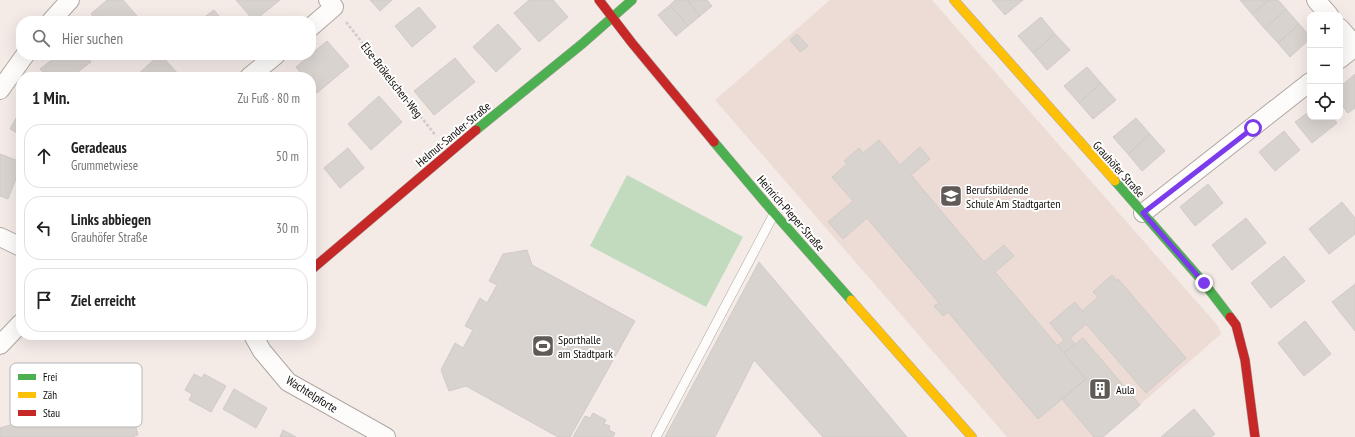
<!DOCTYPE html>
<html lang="de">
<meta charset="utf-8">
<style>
:root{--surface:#fff;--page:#f6f6f6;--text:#222;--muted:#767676;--line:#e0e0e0}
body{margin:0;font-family:"PT Sans Narrow",sans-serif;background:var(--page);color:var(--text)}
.controls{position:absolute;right:12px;top:12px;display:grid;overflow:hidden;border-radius:8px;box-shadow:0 4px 16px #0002}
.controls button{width:36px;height:36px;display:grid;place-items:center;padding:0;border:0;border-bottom:1px solid var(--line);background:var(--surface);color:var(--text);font:20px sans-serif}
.stop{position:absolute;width:12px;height:12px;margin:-9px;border:3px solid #7c3aed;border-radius:50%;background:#fff}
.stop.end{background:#7c3aed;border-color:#fff;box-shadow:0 1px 4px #0008}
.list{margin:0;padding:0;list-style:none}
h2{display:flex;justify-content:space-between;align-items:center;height:52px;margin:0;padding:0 16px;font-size:17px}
h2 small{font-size:13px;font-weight:400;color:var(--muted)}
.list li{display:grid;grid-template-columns:26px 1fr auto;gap:12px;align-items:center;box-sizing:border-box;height:64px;margin:0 8px 8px;padding:0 8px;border:1px solid var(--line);border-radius:16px}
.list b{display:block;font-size:15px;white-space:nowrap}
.list p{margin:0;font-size:13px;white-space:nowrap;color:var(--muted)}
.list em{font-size:13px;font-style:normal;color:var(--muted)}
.icon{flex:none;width:22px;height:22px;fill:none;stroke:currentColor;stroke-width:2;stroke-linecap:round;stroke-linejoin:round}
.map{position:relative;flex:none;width:1355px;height:437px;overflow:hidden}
.search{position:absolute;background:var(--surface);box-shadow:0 4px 16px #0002;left:16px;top:16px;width:300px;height:44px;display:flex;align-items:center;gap:10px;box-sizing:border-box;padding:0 14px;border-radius:16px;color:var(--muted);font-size:15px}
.panel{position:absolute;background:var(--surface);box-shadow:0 4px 16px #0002;left:16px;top:72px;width:300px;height:268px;border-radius:16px}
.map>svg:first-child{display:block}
.built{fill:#ecdcd5}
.green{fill:#c2dbbf}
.building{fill:#d9d3cf;stroke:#d1cbc7}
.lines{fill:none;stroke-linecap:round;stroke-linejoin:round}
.lane-casing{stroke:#aea7a3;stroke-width:10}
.street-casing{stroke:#aea7a3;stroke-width:20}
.fast-casing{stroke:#aea7a3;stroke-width:10}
.slow-casing{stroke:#aea7a3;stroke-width:10}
.jam-casing{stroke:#aea7a3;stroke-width:10}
.path{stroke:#cfccca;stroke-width:2.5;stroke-dasharray:3 2;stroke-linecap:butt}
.lane{stroke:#fdfcfb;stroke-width:9}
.street{stroke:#fdfcfb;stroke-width:18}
.fast{stroke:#4caf50;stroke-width:9}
.slow{stroke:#ffc107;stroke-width:9}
.jam{stroke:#c62828;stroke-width:9}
.route{stroke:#7c3aed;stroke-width:5}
.labels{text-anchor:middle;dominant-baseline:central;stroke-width:4;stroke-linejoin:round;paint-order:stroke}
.street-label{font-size:12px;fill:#100c09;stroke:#fff}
.poi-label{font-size:12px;fill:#100c09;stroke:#fff;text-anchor:start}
.key{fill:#fff;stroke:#b7b6b5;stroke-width:1}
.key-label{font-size:11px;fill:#100c09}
</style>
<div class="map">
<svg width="1355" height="437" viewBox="0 0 1355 437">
<rect width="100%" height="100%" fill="#f4ebe7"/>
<!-- built -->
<path class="built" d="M830,0H932L1218,326L1221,334L1103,437H1007L715,100Z"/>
<!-- green -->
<path class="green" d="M627,175L743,237L706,307L590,246Z"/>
<!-- building -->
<path class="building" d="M107,0H123L137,16L131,21H97L91,14Z
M236,0H280L254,21Z
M370,0H392L380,11Z
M529,0H553L568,17L539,42L514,13Z
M675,0H687L700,16L688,26L670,5Z
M687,0H707L712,6L700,16Z
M992,0H1023L1005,15Z
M1240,0H1269L1252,14Z
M1269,0H1278L1286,9L1265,29L1252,14Z
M670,5L688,26L676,36L658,15Z
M419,7L436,27L412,47L395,26Z
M1286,9L1299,24L1278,43L1265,29Z
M214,10L223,21H199Z
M1041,17L1055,34L1033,53L1018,36Z
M498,24L521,49L496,72L473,47Z
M1299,24L1310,36V39L1290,57L1278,43Z
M797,34L808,46L800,52L790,40Z
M1055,34L1070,50L1047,70L1033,53Z
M327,41L349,66L317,93L311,85V77H304L296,67Z
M58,55H85L91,62L71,77H47L40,69Z
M159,55H161L181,77H135Z
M455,58L475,82L434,115L414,91Z
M1087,67L1101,83L1079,103L1064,86Z
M1355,74V108L1348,113L1340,103V87Z
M1101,83L1116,100L1093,119L1079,103Z
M379,96L402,122L371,150L348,124Z
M21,109V135L10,129Z
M1310,111V117H1332L1337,123L1312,143L1295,122Z
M1136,118L1150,134L1128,154L1113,137Z
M1284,131L1300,150L1275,171L1259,152Z
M1150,134L1165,151L1142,171L1128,154Z
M879,140L900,165L920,147L930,159L911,175L984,262L1004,245L1014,256L995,272L1086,379L1038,419L948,312L943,316L934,306L939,303L867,218L843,239L828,222L853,201L832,177L847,164L844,161L859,148L863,153Z
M348,148L364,168L340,188L324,168Z
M0,154L21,162V166L8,199L0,196Z
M1208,184L1223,203L1195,226L1180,207Z
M1342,202L1355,218V234L1329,254L1309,229Z
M1246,218L1266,243L1232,270L1212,245Z
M527,250L532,265L635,321L570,437H558L466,386L449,391L441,370L455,343L463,348L473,330L465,326L480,298L487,303L497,285L489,281L503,254Z
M1284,256L1305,281L1271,308L1251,283Z
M759,262L907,437H823L754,360L715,437H665Z
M1112,275L1117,281L1118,279L1186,358L1146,393L1086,324L1070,338L1075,344L1064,353L1057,346L1064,340L1050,323L1075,302L1082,311L1098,297L1093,292Z
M1355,284V331L1332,302Z
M1305,321L1331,354L1304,376L1278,343Z
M1083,338L1140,405L1103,437H1094L1062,399L1086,379L1064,353Z
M194,374L202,378L204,374L226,386L211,412L189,400L192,394L185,390Z
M234,389L267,408L256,428L223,409Z
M129,400L138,435L132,437H0V428L33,418L35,426Z
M1194,409L1215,434L1211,437H1161Z
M593,413L606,420L604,424L610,426L609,430L615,433L613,437H573L585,416L590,418Z
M283,430L296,437H280Z"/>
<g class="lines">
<!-- lane casing -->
<g class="lane-casing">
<path id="lane" d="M656,437L774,214"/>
</g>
<!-- street casing -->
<g class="street-casing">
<path id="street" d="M1316,0L1329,15
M51,21L70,0
M311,27L334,7L328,0
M1340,28L1355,45
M1340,59L1355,47
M249,77L276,55
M0,90L25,55
M1143,213L1310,82
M0,237L21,247
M253,335L262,351L288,382L386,437
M0,345L21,323"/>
</g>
<!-- fast casing -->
<g class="fast-casing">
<path id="fast" d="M476,130L582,44L632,0
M714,142L774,213L851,300
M1115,181L1204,283L1230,317"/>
</g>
<!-- slow casing -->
<g class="slow-casing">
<path id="slow" d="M954,0L1115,181
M851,300L972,437"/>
</g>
<!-- jam casing -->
<g class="jam-casing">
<path id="jam" d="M599,0L632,43L714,142
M311,270L476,130
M1230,317L1236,325L1245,360L1255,437"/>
</g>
<!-- path -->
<path class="path" d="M346,22L436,136"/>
<!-- lane -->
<use href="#lane" class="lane"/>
<!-- street -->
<use href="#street" class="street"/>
<!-- fast -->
<use href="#fast" class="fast"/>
<!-- slow -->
<use href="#slow" class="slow"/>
<!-- jam -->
<use href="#jam" class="jam"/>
</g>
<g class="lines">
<!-- route -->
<path class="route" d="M1204,283L1143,213L1253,128"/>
</g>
<!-- icons -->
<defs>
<g id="school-square" transform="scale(1.15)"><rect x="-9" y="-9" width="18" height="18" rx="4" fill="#605a57" stroke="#fff"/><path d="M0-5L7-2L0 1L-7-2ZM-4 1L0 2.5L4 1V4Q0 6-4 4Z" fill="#fff"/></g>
<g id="stadium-square" transform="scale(1.15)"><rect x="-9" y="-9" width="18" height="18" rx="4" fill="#605a57" stroke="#fff"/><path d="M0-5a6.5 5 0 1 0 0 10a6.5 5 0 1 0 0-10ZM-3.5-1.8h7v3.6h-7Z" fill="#fff"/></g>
<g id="building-square" transform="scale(1.15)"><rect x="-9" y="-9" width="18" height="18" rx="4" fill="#605a57" stroke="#fff"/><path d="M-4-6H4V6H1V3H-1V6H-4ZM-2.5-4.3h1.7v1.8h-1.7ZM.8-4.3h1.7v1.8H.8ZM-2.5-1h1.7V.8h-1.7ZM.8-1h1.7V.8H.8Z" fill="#fff"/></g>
</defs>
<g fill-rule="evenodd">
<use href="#school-square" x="951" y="196"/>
<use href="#stadium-square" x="543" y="346"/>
<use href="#building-square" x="1100" y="389"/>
</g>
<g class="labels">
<!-- street labels -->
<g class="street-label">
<text transform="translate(392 80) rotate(52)">Else-Brökelschen-Weg</text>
<text transform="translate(453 134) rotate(-40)">Helmut-Sander-Straße</text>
<text transform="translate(1119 169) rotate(48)">Grauhöfer Straße</text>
<text transform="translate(791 213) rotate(49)">Heinrich-Pieper-Straße</text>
<text transform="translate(312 394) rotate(32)">Wachtelpforte</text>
</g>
<!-- poi labels -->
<g class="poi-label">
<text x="966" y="189">Berufsbildende<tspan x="966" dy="14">Schule Am Stadtgarten</tspan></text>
<text x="558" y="339">Sporthalle<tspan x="558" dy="14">am Stadtpark</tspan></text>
<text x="1116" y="389">Aula</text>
</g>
</g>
<!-- legend -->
<rect x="10" y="363" width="132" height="64" rx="6" class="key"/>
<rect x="18" y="374" width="18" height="6" fill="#4caf50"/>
<rect x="18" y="392" width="18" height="6" fill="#ffc107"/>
<rect x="18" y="410" width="18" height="6" fill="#c62828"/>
<g class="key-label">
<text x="43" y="381">Frei</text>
<text x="43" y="399">Zäh</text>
<text x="43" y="417">Stau</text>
</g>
</svg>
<div class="controls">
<button>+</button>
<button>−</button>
<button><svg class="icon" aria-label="locate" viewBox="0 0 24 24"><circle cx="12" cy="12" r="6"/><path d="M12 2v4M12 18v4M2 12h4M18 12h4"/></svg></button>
</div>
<div class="stop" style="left:1253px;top:128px"></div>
<div class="stop end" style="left:1204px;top:283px"></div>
<div class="search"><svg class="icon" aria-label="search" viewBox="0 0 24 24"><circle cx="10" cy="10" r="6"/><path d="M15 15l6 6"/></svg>Hier suchen</div>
<section class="panel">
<h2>1 Min.<small>Zu Fuß · 80 m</small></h2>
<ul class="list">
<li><svg class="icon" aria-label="ahead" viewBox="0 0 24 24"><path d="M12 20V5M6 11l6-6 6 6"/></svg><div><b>Geradeaus</b><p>Grummetwiese</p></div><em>50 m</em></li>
<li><svg class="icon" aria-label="left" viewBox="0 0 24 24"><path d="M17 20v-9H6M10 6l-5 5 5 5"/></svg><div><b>Links abbiegen</b><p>Grauhöfer Straße</p></div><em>30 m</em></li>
<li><svg class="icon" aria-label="arrive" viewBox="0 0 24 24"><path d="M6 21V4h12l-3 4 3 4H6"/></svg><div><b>Ziel erreicht</b></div></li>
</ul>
</section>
</div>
